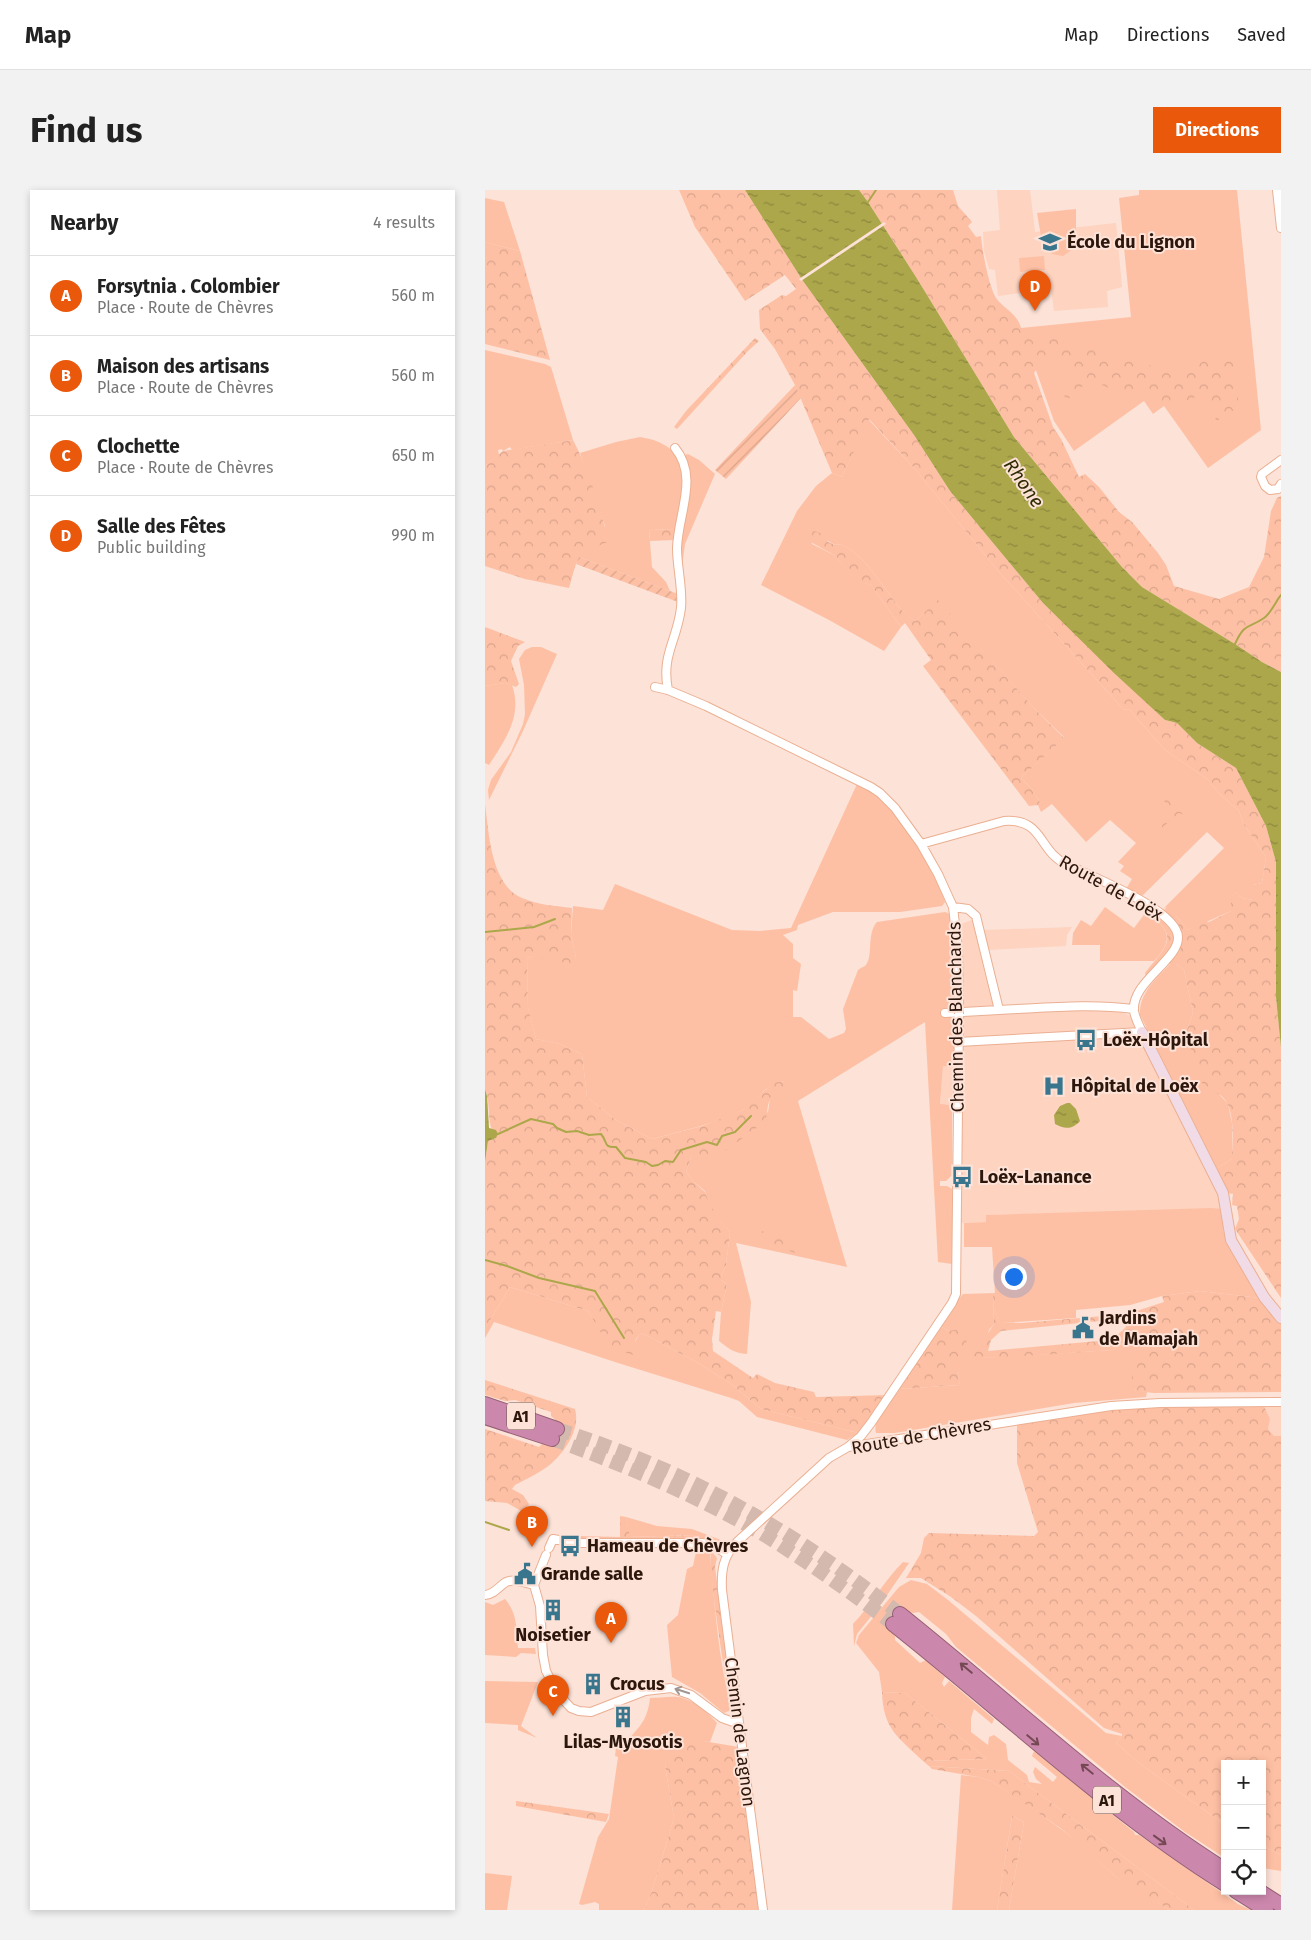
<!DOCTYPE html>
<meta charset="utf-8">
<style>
:root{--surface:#fff;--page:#f2f2f2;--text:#222;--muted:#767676;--line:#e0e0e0;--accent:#ea580c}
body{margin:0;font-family:"Fira Sans",sans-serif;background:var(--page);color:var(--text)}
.controls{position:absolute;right:15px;bottom:15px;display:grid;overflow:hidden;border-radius:0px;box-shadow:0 2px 8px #0003}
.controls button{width:45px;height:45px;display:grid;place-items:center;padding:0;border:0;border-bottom:1px solid var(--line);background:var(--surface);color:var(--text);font:25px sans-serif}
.you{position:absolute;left:528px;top:1086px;width:18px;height:18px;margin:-12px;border:4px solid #fff;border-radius:50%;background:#1a73e8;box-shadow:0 0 0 8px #1a73e833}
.badge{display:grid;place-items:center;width:32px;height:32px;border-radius:50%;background:var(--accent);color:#fff;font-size:16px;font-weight:700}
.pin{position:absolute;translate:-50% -41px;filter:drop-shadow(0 1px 2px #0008)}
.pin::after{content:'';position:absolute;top:26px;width:18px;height:15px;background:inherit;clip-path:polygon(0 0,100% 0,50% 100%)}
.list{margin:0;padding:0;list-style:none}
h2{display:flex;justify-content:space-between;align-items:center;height:65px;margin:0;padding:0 20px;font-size:21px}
h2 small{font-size:16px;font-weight:400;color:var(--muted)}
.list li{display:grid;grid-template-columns:32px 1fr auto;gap:15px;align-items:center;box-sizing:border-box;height:80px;padding:0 20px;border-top:1px solid var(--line)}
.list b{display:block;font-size:19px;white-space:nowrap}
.list p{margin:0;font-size:16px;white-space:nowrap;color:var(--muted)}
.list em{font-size:16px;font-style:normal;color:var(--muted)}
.icon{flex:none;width:28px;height:28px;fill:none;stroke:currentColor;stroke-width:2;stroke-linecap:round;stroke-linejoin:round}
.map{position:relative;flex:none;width:796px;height:1720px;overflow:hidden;border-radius:0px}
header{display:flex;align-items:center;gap:30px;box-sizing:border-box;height:70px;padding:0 25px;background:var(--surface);border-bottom:1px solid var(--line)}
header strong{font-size:24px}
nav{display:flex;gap:28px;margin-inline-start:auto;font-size:18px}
.intro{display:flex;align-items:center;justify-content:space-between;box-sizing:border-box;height:120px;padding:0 30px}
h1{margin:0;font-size:35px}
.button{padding:12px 22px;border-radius:0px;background:var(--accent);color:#fff;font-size:18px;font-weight:700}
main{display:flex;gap:30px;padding:0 30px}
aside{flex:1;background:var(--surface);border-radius:0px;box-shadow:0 2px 8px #0003}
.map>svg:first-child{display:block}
.built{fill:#fed3c0}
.green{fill:#fec0a4}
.forest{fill:url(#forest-crowns);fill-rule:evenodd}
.garden{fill:url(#garden-furrows)}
.water{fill:url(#water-ripples)}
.pier{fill:#fce2d7}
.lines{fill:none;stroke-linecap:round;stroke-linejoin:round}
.stream{stroke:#aca74b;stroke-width:2}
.highway-tunnel{stroke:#d3b9ae;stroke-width:14;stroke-dasharray:14 7;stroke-linecap:butt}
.street-casing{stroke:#ebaf92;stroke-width:10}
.secondary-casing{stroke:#ebaf92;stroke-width:12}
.highway-casing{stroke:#946075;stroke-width:16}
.street{stroke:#fff;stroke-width:8}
.secondary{stroke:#f0dbe6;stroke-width:10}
.highway{stroke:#cc87ad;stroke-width:14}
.street-bridge-casing{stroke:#ebaf92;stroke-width:10;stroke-linecap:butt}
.street-bridge{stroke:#fff;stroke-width:8}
.oneway{stroke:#754954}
.oneway2{stroke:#a09792}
.labels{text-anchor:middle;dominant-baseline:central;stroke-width:4;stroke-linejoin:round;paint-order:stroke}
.shield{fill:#fce2d7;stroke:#6b5449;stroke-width:1}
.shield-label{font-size:16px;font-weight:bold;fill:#2d170c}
.poi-label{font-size:18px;font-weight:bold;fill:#2d170c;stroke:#fce2d7;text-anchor:start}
.street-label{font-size:18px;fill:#2d170c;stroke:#fce2d7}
.water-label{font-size:19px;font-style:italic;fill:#2e2c03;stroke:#fce2d7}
</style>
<header>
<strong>Map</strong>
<nav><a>Map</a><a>Directions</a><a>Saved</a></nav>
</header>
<div class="intro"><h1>Find us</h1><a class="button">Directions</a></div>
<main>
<aside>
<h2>Nearby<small>4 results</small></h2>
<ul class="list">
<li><span class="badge">A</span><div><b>Forsytnia . Colombier</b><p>Place · Route de Chèvres</p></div><em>560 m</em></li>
<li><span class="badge">B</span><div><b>Maison des artisans</b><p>Place · Route de Chèvres</p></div><em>560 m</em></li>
<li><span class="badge">C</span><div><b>Clochette</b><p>Place · Route de Chèvres</p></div><em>650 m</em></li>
<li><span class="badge">D</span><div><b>Salle des Fêtes</b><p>Public building</p></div><em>990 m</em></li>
</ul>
</aside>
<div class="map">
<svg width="796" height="1720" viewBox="0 0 796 1720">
<defs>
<pattern id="forest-crowns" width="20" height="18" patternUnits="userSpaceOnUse" patternTransform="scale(1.25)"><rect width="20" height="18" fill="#fec0a4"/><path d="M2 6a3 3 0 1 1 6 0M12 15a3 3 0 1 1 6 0" fill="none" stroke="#daa48c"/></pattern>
<pattern id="garden-furrows" width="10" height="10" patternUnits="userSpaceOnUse" patternTransform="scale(1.25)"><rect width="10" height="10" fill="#fec0a4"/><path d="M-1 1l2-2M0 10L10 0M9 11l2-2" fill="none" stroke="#daa48c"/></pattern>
<pattern id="water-ripples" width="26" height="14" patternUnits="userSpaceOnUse" patternTransform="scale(1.25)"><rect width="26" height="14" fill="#aca74b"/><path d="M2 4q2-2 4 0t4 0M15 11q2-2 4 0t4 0" fill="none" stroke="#8c873d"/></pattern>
</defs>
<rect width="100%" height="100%" fill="#fce2d7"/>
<!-- built -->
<path class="built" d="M512,0H545L550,42L631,33L637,97L622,101L623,117L569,121L565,91L541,94L542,102L513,106L510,80L504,79L499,61L498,42L515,40Z
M495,727L498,740L587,737L582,745L581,756L502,760L519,820L603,816V821H636L646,827L737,1006L738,1019L501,1025V1032L472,1033V914L455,915L458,876L469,877V853L471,842L468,737Z
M779,1216H796V1246H789L783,1239L785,1229Z"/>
<!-- green -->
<path class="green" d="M654,0H752L776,240L723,278L679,216L668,224L659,211L589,261L569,231L536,138L646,127L634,8L654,5Z
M0,8L19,12L35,61L0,52Z
M591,19V47L585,61L578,66L567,64L557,52L552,23Z
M559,66L560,80L535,82L534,68Z
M0,160L60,174L66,177L88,250L27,260L25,257L18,261L17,259L13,260L14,265L0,276Z
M383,229L430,279L514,382L639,520L644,519L679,559L722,589L736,605L754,621L759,635L781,667L777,693L768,695V710L757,708L750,703L746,721L703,740L694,729L681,717L677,720L739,658L722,642L656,707L641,699L647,689L635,681L639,676L633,672L651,653L625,630L601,652L567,614L556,622L553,615L555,612L546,598L536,588L579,547L549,518L453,411L430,431C425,427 419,423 415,418C402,403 370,349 350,355L323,339L327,354L349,365L373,391L386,395L416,437L399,461L344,430L276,395L312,321L331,296L347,283L357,287Z
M155,247C212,256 198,298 192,340L164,339L167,377L181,392L185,401L94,367L120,336L95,263L131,252Z
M203,264L214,270L230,284L200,354L195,390L199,265Z
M47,457H56L72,464L38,541L4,610L3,600L6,590L26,562L38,534L40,524L39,495L34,469L40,460Z
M20,493L27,495C38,526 20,550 4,575L0,573V496Z
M372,594L391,604L402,613L437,663L452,690L460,712L457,716L415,722H348L313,735L312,740L298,745L308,754V768L316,774L312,801L308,800V827H316L344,849L359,843L361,839L358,819L373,780C375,778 378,777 380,776C389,767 381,744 392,732L460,722L465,724L470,762L469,877L458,876L455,914L467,915V985L461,991H455V996H462L467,999V1074L453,1072L440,832L313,911L362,1077L251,1053L266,1112L262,1164C249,1163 244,1159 234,1151L236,1122L242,1094L236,1090V1087L241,1075L245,1042L225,1017L220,1001L208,991L201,982L206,967L283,922L285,909L290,902H296L300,891C277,894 274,912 256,921C228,934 197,941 167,949L131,930L102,907L97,864L75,854L51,849L43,818L42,769L46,766L91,768L86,745L88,716L118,720L130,694L247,740L275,741L306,738Z
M620,717L649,738L661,722C684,738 690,749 669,771H615V755H587L588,743L596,730L606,736Z
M685,774H691L699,780L708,822L701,843L734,904L743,914L747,933V969L732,978L655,825C654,803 671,789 685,774Z
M726,1018L738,1019V1040L743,1055L775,1108L715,1101L677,1106L645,1115L591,1120V1128L514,1133L510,1119V1106H508L509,1134L504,1140L496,1168L628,1160L655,1142L667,1138L650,1200L662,1202L661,1207L589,1213L410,1243H391C387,1229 406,1210 414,1199L475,1195L473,1185L475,1175L464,1141L455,1136L472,1111L478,1104L510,1103L507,1057H479V1033L501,1032V1025Z
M25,1097L103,1121L126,1158L150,1152L154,1145L157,1143L213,1173L245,1193L276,1219L373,1243L362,1250L272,1227L254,1211L246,1208L133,1173L9,1132L0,1148V1139Z
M141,1327L172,1336L207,1339L241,1352L238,1356L214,1349L212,1345L144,1347Z
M211,1362L227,1363L225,1366C230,1416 233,1468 246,1517V1520L239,1523L215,1503L187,1487L182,1435L193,1425L202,1379L208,1376Z
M418,1372L424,1373L396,1414L372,1444L369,1456L368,1434C386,1415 399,1391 418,1372Z
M426,1390L442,1394L463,1410L621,1543L637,1546L631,1553L654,1573L740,1635V1668L700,1642L640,1597L471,1457L461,1444L434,1422L428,1423L420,1421L408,1442L410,1446V1450L435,1473L441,1470L460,1487L457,1493L459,1497L464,1491L509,1529L507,1534L489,1519L486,1528V1542L503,1555L504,1547L509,1545L521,1554L523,1570L542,1585L544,1592L557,1594L551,1589L548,1582L550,1577L568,1592L572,1587L547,1566L549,1561L649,1642L650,1645H654L753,1714L766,1720H709L524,1581L444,1576L438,1571L502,1569L420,1503L397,1502L394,1482L371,1453L374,1445L414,1397Z
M20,1409C33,1424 31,1439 33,1458H50L51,1464L36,1463L31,1467L0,1465V1412L8,1415Z
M0,1491L53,1492L36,1536L52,1548L33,1540V1535L0,1533Z
M165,1508C174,1508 184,1506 193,1507C207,1509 223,1522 232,1533L225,1552L186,1548L180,1576L189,1628L167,1701L159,1720H114V1714L110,1712L97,1715L94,1714L113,1647L124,1629L133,1567L130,1566L131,1558L137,1559C150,1538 162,1536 165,1508Z
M476,1585L493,1587L506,1591L547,1618L595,1653L631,1687L685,1720H524L539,1632L527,1626L512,1720H467Z
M777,1655L796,1665V1681L777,1678Z
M0,1683L27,1686L22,1720H0Z"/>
<!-- forest -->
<path class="forest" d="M194,0H260L318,91L429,245L465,301L558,413L680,530L692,533L712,553L751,578L781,636L791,672V807L796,858V1108L750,1039L754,1029L752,1016L747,1015L748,1004L742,1003L734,986L732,978L747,969C747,950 752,916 734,904C730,902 723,901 719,899L701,843L708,822L699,780L691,774L686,775L678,770L661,786L660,783C681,756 697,747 661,722L664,719L674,725L682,717L694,729L703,740L720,731L724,732L746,721V703H750L757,708L768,710L766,701L768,695L777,693L781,667L759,635L754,621L736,605L722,589L679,559L644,519L639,520L514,382L430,279L384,229L357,287L347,283L310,195L290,159L275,139L274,120L297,105L301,106L311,99L300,85L260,111L210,37Z
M374,0H468L473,16L487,32L483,36L491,47L496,46C497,60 504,97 511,108C519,119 532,123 536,138L545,142L604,158L633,169L682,179L706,178L719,171L749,164L754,220L738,222L732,233L720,199L713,200L708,210L671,213L670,203L647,205L636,204L615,194L610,198C596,192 589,201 582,212L578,203L597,184L582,169L563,164L549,183L568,237L576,249L594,287L600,284L614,297L634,322L647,332L673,363L681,375L689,396L734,409L764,397L779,367L786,321L792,308L796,306V482L777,472L750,454L657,397L637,377L529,247L431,87L383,12Z
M0,52L35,61L65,170L0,154Z
M270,148L274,151L263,161L192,239L189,237L201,221Z
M88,250C103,278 117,321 123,352C89,365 94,365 84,398L40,389L0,376V276L18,261Z
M164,339L192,340L189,350L165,351Z
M323,339L335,343L342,349L343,352L350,355C370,349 402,403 415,418C419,423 425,426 430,431L453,410L549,518L579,548L536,588L546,598L555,612L553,615L544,616L438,476L446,470L420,433L416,437L386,395L373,392L349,365L322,350Z
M0,437L40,452L33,456L26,471L34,494L31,497L20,493L0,496Z
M678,609C691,611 700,616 705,627L694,623L672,642L671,640L679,632L675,623L681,614Z
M0,614C4,644 6,695 37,708C53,715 71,716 87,718L86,745L91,768L87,774L46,766L42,769L43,817L51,849L75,854L97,864L102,907L131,930L167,949L217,936L258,920L288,893L300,891L301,900C281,906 284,912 281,931L239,962L210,969L206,967L201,982L208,991L220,1002L226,1017L245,1042L241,1075L236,1087V1090L242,1094L236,1122L231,1121L227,1149L228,1161L268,1188L272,1184L290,1193L329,1202L331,1207L403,1205L387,1227L373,1243L276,1219L245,1193L213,1173L157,1143C149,1147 149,1157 148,1165L125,1158L103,1121L25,1097L0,1139V972L3,951L11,948C0,930 7,918 0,899Z
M267,1038L313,1052L310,1063L264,1047Z
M715,1101L775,1108L796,1132V1202L669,1203L651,1201C644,1184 646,1181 655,1167L647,1147L628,1160L524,1167L496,1168L488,1166L509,1134L508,1106H510V1119L514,1132L536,1133L642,1124L679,1112L677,1106ZM644,1128C644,1138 632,1145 624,1150L503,1161L506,1150L516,1141Z
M455,1136L464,1141L475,1139L482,1149L473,1185L475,1195L414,1199Z
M0,1190L90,1219C96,1240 78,1265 62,1277C52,1284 41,1289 30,1295L27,1299L38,1305L44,1314L38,1322L22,1313L0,1311V1239L54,1257L57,1254H65L74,1233L66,1226V1222L30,1210L20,1211L0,1205Z
M669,1216H779L785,1229L783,1239L789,1246H796V1665L777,1655V1574H740V1635L654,1573L631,1553L637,1546V1544L619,1538L491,1426L466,1407L436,1388H421L436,1363L439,1348L444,1343L549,1346L553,1342L532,1273V1232L627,1218Z
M135,1326L141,1327L145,1347L212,1345L214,1349L181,1351L91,1350L93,1346L135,1347Z
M228,1363L232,1368L230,1377L248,1513L246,1517C242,1501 222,1373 226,1365C226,1364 227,1364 228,1363Z
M397,1502L420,1503L502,1569L438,1571C413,1547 398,1539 397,1502Z
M194,1547L254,1557L275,1720H159L167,1701L189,1628L180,1576L182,1553L186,1548Z
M444,1576L524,1581L709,1720H685L647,1698L631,1687L595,1654L574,1637L506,1591L493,1587L447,1579Z
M31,1611L124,1624L121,1632L31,1616Z
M527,1626L539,1632L524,1720H512Z"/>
<!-- garden -->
<path class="garden" d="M310,195L316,208L241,289L230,280Z
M94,367L193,404V412L91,374Z"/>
<!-- water -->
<path class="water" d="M260,0H374L383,12L431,87L529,247L637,377L657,397L750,454L777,472L796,482V858L791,807V672L781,636L751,578L712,553L692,533L680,530L629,483L558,413L465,301L429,245L318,91Z
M0,899L2,906L4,938L11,940L13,944L11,948L3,951L0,972Z
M582,913H585L591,919L595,931C587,940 579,939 570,934L569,925L575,916Z"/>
<!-- pier -->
<path class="pier" d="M399,32L401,34L316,91L314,89Z"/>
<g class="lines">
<!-- stream -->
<path class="stream" d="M383,12L391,0
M750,454C760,432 763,439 779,428C786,423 791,411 796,405
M0,742L49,737L70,729
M13,944L46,929L68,934L72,938L81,942L92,941L104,945L116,944C123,952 118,958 131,957L140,968L161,972L167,976L173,975L180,971L188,972L196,960L222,952L232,955L237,946L250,942L266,926
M0,1070L22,1076L54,1088L110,1101L139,1148
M0,1332L24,1340"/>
<!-- highway-tunnel -->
<path class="highway-tunnel" d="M72,1239C202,1280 308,1340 415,1424
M67,1249C140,1275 210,1305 276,1343C322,1371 365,1402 408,1434"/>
<!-- street casing -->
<g class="street-casing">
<path id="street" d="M792,0L796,38
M796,270L777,284L776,287L780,296L785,300L793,299L796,294
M170,497L183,500L221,516L386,597L395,603L410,618L436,654L453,684L468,717L473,760L474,820
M183,500C176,465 192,451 196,418C198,400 192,377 192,358C193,324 214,287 190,258
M436,654L519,631C559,628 553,661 581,674C604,686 692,719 693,747C694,770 646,792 649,821C650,828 654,835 657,842L473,852
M468,717L483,719L491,726L514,820C559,818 604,813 649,819
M460,823L514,820
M364,1256L376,1246L386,1233L467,1113L471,1104L474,824
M64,1358L68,1349L91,1353H217L227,1355L242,1364
M61,1365L49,1395L55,1416L58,1465L61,1481L73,1504L86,1518L94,1521L106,1522L160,1501L186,1498L206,1505L237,1528L254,1534
M0,1405C10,1404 13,1397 21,1392C29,1388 41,1393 49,1395
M278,1720L237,1400C236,1381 238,1366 252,1352L344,1268L363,1257L626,1216L675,1213L796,1212"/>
</g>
<!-- secondary casing -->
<g class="secondary-casing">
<path id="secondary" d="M657,842L738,1003L746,1050L779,1107L796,1128"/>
</g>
<!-- highway casing -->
<g class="highway-casing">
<path id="highway" d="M0,1214L72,1239
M0,1227L67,1249
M415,1424C523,1510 623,1606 740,1680
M408,1434C518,1521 621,1619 740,1694
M751,1701L781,1720
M774,1701L796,1715"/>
</g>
<!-- street -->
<use href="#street" class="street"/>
<!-- secondary -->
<use href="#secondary" class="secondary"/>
<!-- highway -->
<use href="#highway" class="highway"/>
<!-- street-bridge casing -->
<g class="street-bridge-casing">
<path id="street-bridge" d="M474,824V820"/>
</g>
<!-- street-bridge -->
<use href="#street-bridge" class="street-bridge"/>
</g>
<!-- one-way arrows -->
<defs><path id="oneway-shaft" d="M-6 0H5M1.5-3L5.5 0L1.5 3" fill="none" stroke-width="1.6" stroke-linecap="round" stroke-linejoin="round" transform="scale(1.25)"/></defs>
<g class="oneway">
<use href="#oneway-shaft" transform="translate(481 1478) rotate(-140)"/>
<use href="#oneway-shaft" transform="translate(548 1550) rotate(40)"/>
<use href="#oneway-shaft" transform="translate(602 1579) rotate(-141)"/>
<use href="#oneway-shaft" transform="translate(675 1650) rotate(36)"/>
</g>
<use class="oneway2" href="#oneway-shaft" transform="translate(197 1501) rotate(-162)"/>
<!-- icons -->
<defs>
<g id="school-bare" transform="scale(1.725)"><path d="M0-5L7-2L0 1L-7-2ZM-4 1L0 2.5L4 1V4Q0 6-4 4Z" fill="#39758d" stroke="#fce2d7" stroke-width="2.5" paint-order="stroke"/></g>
<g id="bus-bare" transform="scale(1.725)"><path d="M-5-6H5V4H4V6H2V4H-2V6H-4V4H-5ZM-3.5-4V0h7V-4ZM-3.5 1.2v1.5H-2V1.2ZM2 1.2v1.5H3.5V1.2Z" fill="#39758d" stroke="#fce2d7" stroke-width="2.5" paint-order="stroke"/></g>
<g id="hospital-bare" transform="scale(1.725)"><path d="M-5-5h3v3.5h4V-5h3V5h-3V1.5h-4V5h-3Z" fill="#39758d" stroke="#fce2d7" stroke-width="2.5" paint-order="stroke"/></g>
<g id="civic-bare" transform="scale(1.725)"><path d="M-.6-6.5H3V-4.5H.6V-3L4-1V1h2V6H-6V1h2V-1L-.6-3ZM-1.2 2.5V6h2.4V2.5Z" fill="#39758d" stroke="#fce2d7" stroke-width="2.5" paint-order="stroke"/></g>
<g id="building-bare" transform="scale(1.725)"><path d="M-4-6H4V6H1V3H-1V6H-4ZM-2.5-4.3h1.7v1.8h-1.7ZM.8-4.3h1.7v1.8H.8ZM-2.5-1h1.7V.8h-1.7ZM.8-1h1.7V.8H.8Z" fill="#39758d" stroke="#fce2d7" stroke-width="2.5" paint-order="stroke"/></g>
</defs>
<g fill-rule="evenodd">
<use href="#school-bare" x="565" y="52"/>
<use href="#bus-bare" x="601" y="850"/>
<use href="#hospital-bare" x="569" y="896"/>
<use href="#bus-bare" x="477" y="987"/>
<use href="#civic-bare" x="598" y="1138"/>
<use href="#bus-bare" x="85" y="1356"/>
<use href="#civic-bare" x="40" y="1384"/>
<use href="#building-bare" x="68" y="1420"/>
<use href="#building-bare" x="108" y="1494"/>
<use href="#building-bare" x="138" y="1527"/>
</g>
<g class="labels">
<!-- shield labels -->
<g class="shield">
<rect x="22" y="1212.5" width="28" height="27" rx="4"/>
<rect x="608" y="1596.5" width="28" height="27" rx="4"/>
</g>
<g class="shield-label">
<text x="36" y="1226">A1</text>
<text x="622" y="1610">A1</text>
</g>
<!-- poi labels -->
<g class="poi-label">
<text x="582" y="52">École du Lignon</text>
<text x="618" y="850">Loëx-Hôpital</text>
<text x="586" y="896">Hôpital de Loëx</text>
<text x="494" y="987">Loëx-Lanance</text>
<text x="614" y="1128">Jardins<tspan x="614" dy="21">de Mamajah</tspan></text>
<text x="102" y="1356">Hameau de Chèvres</text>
<text x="56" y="1384">Grande salle</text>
<text x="68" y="1445" text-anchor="middle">Noisetier</text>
<text x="125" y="1494">Crocus</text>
<text x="138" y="1552" text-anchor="middle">Lilas-Myosotis</text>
</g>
<!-- street labels -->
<g class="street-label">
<text transform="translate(626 698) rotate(29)">Route de Loëx</text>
<text transform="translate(471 827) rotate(-91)">Chemin des Blanchards</text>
<text transform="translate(436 1246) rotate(-10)">Route de Chèvres</text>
<text transform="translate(255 1542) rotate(83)">Chemin de Lagnon</text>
</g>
<!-- water labels -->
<g class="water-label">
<text transform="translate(539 293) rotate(55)">Rhone</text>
</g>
</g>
</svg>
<div class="controls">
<button>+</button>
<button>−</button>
<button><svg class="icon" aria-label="locate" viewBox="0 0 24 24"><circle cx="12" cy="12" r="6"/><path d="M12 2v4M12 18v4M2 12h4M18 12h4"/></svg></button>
</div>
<div class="you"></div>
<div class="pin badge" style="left:126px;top:1453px">A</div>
<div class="pin badge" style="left:47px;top:1357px">B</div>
<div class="pin badge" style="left:68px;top:1526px">C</div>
<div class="pin badge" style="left:550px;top:121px">D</div>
</div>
</main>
